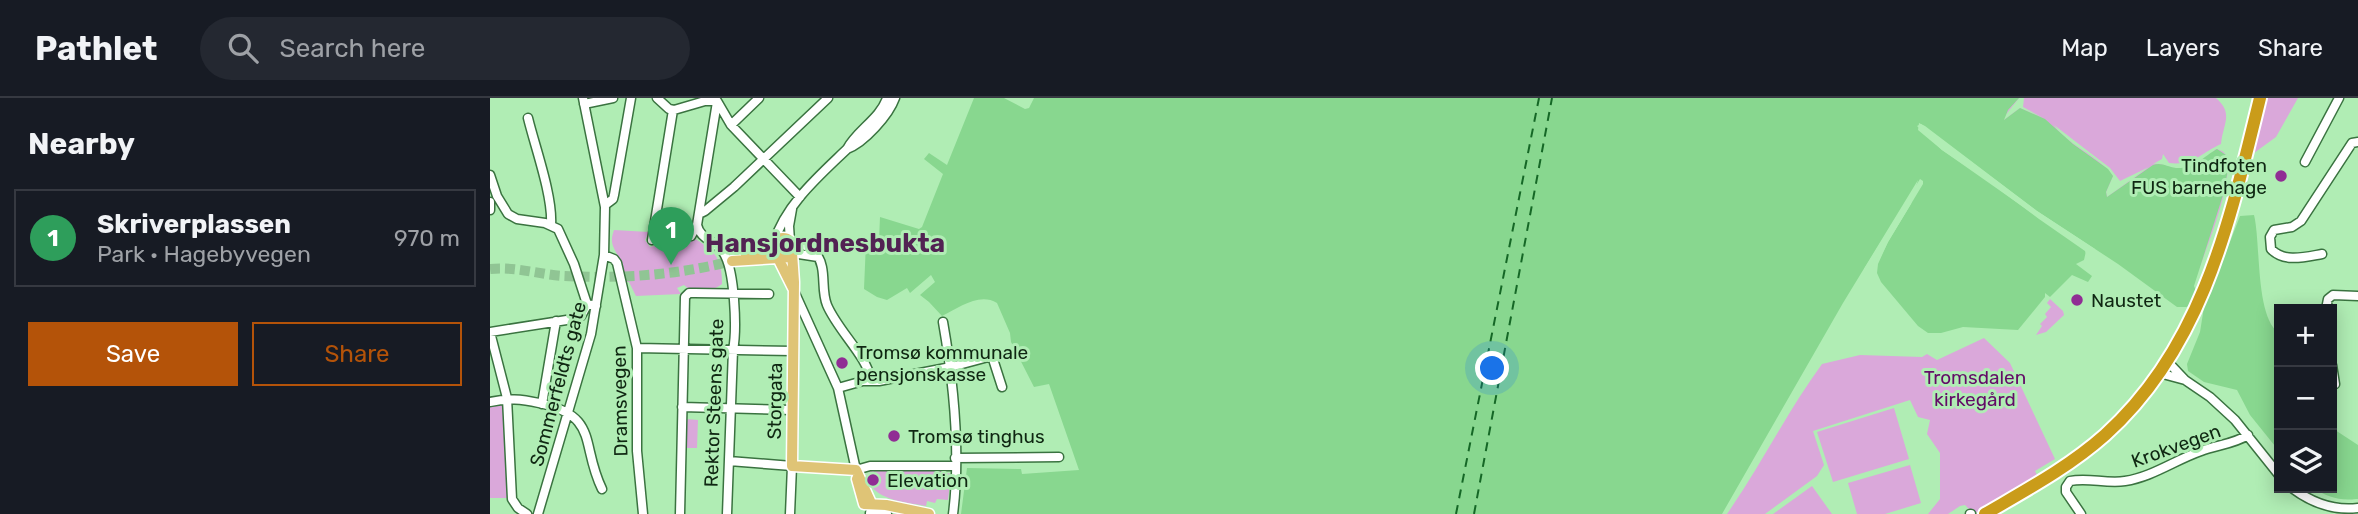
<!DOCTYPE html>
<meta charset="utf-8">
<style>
:root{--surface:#171b24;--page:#242831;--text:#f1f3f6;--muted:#9ea1a6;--line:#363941;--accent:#b45309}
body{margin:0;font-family:Rubik,sans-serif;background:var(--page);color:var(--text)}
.controls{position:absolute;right:21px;bottom:21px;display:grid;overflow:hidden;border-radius:0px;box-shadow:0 4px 18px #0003}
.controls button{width:63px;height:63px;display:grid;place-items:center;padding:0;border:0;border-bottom:2px solid var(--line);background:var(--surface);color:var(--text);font:35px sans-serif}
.you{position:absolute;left:1003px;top:271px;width:24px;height:24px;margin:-18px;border:5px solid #fff;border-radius:50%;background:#1a73e8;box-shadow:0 0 0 10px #1a73e833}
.badge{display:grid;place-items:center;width:46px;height:46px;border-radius:50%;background:var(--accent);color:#fff;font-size:23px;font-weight:700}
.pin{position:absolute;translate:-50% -58px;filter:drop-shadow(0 2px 4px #0008)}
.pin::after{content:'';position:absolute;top:37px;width:24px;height:21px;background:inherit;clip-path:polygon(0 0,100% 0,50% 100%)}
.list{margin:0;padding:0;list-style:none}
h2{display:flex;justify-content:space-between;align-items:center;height:91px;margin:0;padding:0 28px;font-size:30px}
h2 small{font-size:23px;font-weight:400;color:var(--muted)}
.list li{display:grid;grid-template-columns:46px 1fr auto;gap:21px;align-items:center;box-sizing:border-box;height:98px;margin:0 14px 14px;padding:0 14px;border:2px solid var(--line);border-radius:0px}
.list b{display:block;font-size:26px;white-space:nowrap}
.list p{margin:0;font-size:23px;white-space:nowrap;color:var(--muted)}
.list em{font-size:23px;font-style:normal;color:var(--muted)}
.actions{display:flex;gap:14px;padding:21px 28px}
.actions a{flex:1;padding:16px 0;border:2px solid var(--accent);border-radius:0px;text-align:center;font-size:24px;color:var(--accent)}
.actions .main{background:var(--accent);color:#fff}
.icon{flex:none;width:38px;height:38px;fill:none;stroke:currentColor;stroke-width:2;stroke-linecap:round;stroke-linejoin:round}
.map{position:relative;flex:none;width:1868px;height:416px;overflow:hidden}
header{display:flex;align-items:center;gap:42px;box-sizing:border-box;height:98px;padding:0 35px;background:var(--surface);border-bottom:2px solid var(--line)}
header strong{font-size:33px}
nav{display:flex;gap:38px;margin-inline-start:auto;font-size:24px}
.search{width:490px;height:63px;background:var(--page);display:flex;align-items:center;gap:18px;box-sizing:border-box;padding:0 24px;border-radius:38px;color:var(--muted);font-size:26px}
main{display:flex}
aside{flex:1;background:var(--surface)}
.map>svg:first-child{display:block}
.green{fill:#daa8da;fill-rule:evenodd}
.water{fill:#88d78f}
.pier{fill:#b0edb4}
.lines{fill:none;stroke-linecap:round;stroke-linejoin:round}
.ferry{stroke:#156726;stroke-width:2;stroke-dasharray:9 7;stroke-linecap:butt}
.major-tunnel{stroke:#90c594;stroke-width:10;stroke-dasharray:10 5;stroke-linecap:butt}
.minor-casing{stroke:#3a7340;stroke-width:11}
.major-casing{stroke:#fff;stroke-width:13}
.highway-casing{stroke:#fff;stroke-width:16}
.minor{stroke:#fff;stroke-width:8}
.major{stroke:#dfc476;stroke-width:10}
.highway{stroke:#ca9c1a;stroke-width:12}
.poi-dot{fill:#902d94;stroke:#b0edb4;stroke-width:2.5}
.labels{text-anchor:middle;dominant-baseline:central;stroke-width:6;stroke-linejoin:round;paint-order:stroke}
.poi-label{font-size:19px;fill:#0f2712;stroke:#b0edb4;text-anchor:start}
.park-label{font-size:19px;fill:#630b67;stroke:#b0edb4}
.street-label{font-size:19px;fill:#0f2712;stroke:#b0edb4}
.district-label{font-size:26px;font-weight:bold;fill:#522253;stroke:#b0edb4}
</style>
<header>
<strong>Pathlet</strong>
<div class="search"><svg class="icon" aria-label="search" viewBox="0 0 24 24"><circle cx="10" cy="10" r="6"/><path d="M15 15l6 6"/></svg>Search here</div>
<nav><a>Map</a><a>Layers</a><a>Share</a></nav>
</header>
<main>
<aside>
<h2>Nearby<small></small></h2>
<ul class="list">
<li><span class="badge" style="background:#2e9e5b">1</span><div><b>Skriverplassen</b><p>Park · Hagebyvegen</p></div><em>970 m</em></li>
</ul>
<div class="actions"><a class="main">Save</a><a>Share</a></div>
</aside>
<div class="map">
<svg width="1868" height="416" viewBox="0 0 1868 416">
<rect width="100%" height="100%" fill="#b0edb4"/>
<!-- green -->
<path class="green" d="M1518,0H1529L1514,19V22L1530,10L1553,20L1533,9L1534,0H1726C1744,16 1733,25 1731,46C1711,55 1703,68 1679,65L1673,56L1672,61L1663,66C1670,65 1673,67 1679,69C1698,75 1713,63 1726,51C1729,52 1733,52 1735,56C1748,76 1712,161 1704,185L1509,29ZM1564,27L1620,70L1630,83L1659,69L1617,99L1616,94L1623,78C1608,57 1577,47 1564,27Z
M1776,0H1808L1786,39L1764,55Z
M124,132L159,134L155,142L160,149L168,147L169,140L166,133L196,137L197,143L205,141C226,153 232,162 232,186C224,193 211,193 201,193L194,187L187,190L191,196L146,198L139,184H136C134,176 133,168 129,160C124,149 119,146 124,132Z
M1560,201L1573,213L1574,217L1556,234L1546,237L1552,228L1550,226L1557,219L1555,216L1561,209L1557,205Z
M1494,240L1520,265L1565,361L1545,373L1547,377L1484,416L1475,407L1470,408L1458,416H1438L1450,401V355L1437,336L1440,322L1428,319L1420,302L1323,333L1334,367L1327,378L1275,416H1237C1271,367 1297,314 1332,266L1370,257L1432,259L1437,256L1447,262Z
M15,304L17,400H0V306Z
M1404,310L1419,361L1343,384L1327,334Z
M196,321L208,322L207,350H195Z
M1420,367L1431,405L1395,416H1367L1358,385Z
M384,371L451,373L461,376L458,402L447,401L445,405L437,403L436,408C416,404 382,403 376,377Z
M1322,388L1342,416H1283Z"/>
<!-- water -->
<path class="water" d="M484,0H514L535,11L539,10L544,0H1529L1518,12L1514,22L1530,10L1555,21L1583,46L1618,71L1623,78L1616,94L1617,99L1663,67C1672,64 1677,69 1686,70C1704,71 1713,59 1727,51L1736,57L1738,72L1733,97L1704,188L1706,193L1719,198L1750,118L1764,117C1771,145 1765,219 1789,235V353L1760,317L1747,292L1714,284L1698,273L1697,266L1710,234L1714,209L1701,204L1697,209H1687L1628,166L1547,113L1431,26L1427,28L1452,52L1596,153L1594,162L1586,166L1602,178L1598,184L1582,177L1560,199L1555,195V199L1528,232L1473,229L1451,235H1438L1428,228L1391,184L1387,175V166L1398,144L1421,106L1428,82L1353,205L1232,416H471L477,370L531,371L532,376L589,372L559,286L544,289L521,244L520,235L507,205C489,194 469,210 452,218L439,204L430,197L445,184L441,177L420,195L417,190L397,202L387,199L374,191L376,144L389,143L390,119L429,131L432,129L453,76L434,61L439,55L457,67Z
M1842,330L1868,347V401H1866C1849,403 1838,399 1823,390H1842Z"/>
<!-- pier -->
<path class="pier" d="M1429,25L1435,28L1547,113L1605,151L1601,153L1599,151L1600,154L1596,156L1595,153L1549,121L1491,78L1452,52L1428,32Z
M1430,81L1433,83V86L1398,144L1388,166L1387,175L1383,174L1384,166L1390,153L1378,172L1374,171Z"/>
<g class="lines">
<!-- ferry -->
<path class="ferry" d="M966,416L1049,0
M984,416L1062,0"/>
<!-- major-tunnel -->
<path class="major-tunnel" d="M0,171C24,168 51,177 75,178C132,181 187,177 242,163"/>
<!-- minor casing -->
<g class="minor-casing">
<path id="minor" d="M167,0L179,11L184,12L215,3H227L241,27L310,99
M94,6L123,0
M38,20C45,49 63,98 61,127
M241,27L269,0
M357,51C367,32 390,21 397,0
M1815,64L1849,0
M0,77L7,98L18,116L27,121L55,125L68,131L84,166L97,206L106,208
M0,104V112
M115,107L123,101L124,97L141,0
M302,111L299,128L300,143C309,146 319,147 325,154C338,170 330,190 337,207C348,233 377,258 381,282
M209,116L215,113L244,89L338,0
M207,127C210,141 225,143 233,154C245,171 247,232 243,252L237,416
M201,138L207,127L227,4
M162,142L183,12
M284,144C296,106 329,78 357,51C374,45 399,17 405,0
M302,155L328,159
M1832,156C1815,159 1794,165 1781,151L1780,139L1784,132L1802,129L1811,123L1862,45L1868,44
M114,157L124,161L127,165L147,250V353L153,416
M304,193L348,290L366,372L380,368H466
M1836,211L1838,201L1843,197L1868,198
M453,224C464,287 471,353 463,416
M0,234L17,300L22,401L28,410L37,416
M0,234L83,221L91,218L97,207
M147,250L303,253
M1677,263L1695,282L1720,299L1745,322L1789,377
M1842,267L1845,286
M1669,275L1695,282
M348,290L373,283H389L461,269L502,258L512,289
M0,304C18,300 31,301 49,305C110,318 90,346 112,391
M52,306L66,223
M192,309L302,312
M465,360L569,359
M239,363L302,368L300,416
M1802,390C1822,405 1843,413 1868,410
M380,415L397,416
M48,416L101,236L114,157L115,109L93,0
M190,416L195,199L199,195H205L279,196
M1480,416H1481
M1591,416L1576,394V389L1580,383C1598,379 1616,386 1635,383C1662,379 1685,362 1711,353C1727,347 1744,346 1758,337"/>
</g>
<!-- major casing -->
<g class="major-casing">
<path id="major" d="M283 150a10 10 0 1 1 20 0a10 10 0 1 1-20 0Z
M302,155L304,184L302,368L366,372L381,405
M256,158L284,144
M242,163L288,160L303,190
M367,381L374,406L396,407L439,416"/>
</g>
<!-- highway casing -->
<g class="highway-casing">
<path id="highway" d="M1495,416C1536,392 1579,369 1615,337C1713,249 1740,122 1770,0"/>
</g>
<!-- minor -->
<use href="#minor" class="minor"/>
<!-- major -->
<use href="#major" class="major"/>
<!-- highway -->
<use href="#highway" class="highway"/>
</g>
<!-- markers -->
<g class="poi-dot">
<circle cx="1791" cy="78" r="7"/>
<circle cx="1587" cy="202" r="7"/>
<circle cx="352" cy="265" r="7"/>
<circle cx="404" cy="338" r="7"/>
<circle cx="383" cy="382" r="7"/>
</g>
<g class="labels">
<!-- poi labels -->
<g class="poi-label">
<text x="1777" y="67" text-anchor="end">Tindfoten<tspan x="1777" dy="22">FUS barnehage</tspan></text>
<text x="1601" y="202">Naustet</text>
<text x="366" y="254">Tromsø kommunale<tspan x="366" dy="22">pensjonskasse</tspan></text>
<text x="418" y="338">Tromsø tinghus</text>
<text x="397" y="382">Elevation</text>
</g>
<!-- park labels -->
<g class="park-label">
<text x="1485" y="279">Tromsdalen<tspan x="1485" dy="22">kirkegård</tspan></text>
</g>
<!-- street labels -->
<g class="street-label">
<text transform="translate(68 286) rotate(-75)">Sommerfeldts gate</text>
<text transform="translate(130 303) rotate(-91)">Dramsvegen</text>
<text transform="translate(285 303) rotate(-89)">Storgata</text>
<text transform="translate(224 305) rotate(-88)">Rektor Steens gate</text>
<text transform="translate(1686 348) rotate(-20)">Krokvegen</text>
</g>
<!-- district labels -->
<g class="district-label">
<text x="335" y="145">Hansjordnesbukta</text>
</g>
</g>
</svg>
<div class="controls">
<button>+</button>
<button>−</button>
<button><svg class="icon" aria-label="layers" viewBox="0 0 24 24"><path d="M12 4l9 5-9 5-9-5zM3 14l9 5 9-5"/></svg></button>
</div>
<div class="you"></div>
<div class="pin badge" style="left:181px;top:167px;background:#2e9e5b">1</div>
</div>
</main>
